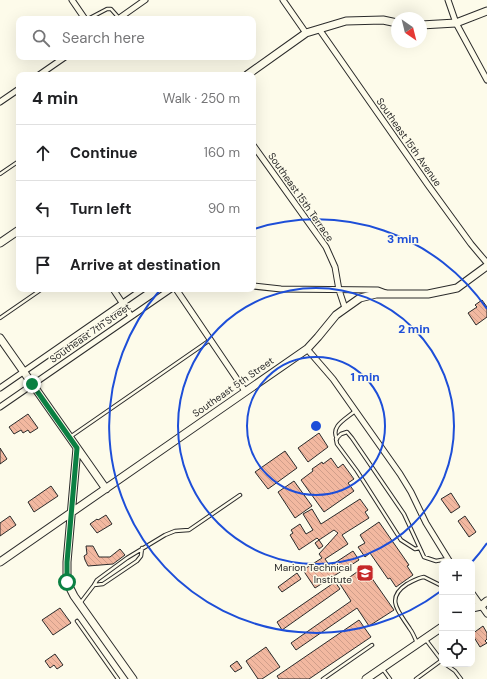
<!DOCTYPE html>
<meta charset="utf-8">
<style>
:root{--surface:#fff;--page:#f2f2f2;--text:#202124;--muted:#757577;--line:#e0e0e0}
body{margin:0;font-family:"DM Sans",sans-serif;background:var(--page);color:var(--text)}
.controls{position:absolute;right:12px;bottom:12px;display:grid;overflow:hidden;border-radius:8px;box-shadow:0 4px 16px #0002}
.controls button{width:36px;height:36px;display:grid;place-items:center;padding:0;border:0;border-bottom:1px solid var(--line);background:var(--surface);color:var(--text);font:20px sans-serif}
.compass{position:absolute;left:391px;top:12px;width:36px;height:36px;border-radius:50%;background:var(--surface);box-shadow:0 4px 16px #0002;rotate:145deg}
.stop{position:absolute;width:12px;height:12px;margin:-9px;border:3px solid #0b8043;border-radius:50%;background:#fff}
.stop.end{background:#0b8043;border-color:#fff;box-shadow:0 1px 4px #0008}
.list{margin:0;padding:0;list-style:none}
h2{display:flex;justify-content:space-between;align-items:center;height:52px;margin:0;padding:0 16px;font-size:17px}
h2 small{font-size:13px;font-weight:400;color:var(--muted)}
.list li{display:grid;grid-template-columns:26px 1fr auto;gap:12px;align-items:center;box-sizing:border-box;height:56px;padding:0 16px;border-top:1px solid var(--line)}
.list b{display:block;font-size:15px;white-space:nowrap}
.list em{font-size:13px;font-style:normal;color:var(--muted)}
.icon{flex:none;width:22px;height:22px;fill:none;stroke:currentColor;stroke-width:2;stroke-linecap:round;stroke-linejoin:round}
.map{position:relative;flex:none;width:487px;height:679px;overflow:hidden}
.search{position:absolute;background:var(--surface);box-shadow:0 4px 16px #0002;left:16px;top:16px;width:240px;height:44px;display:flex;align-items:center;gap:10px;box-sizing:border-box;padding:0 14px;border-radius:8px;color:var(--muted);font-size:15px}
.panel{position:absolute;background:var(--surface);box-shadow:0 4px 16px #0002;left:16px;top:72px;width:240px;height:220px;border-radius:8px}
.map>svg:first-child{display:block}
.building{fill:url(#building-back-hatch);stroke:#2b2b2b}
.lines{fill:none;stroke-linecap:round;stroke-linejoin:round}
.lane-casing{stroke:#2b2b2b;stroke-width:4.5}
.street-casing{stroke:#2b2b2b;stroke-width:7}
.secondary-casing{stroke:#2b2b2b;stroke-width:9}
.lane{stroke:#fdfbea;stroke-width:2.5}
.street{stroke:#fdfbea;stroke-width:5}
.secondary{stroke:#fdfbea;stroke-width:7}
.route{stroke:#0b8043;stroke-width:5}
.ring{fill:none;stroke:#1d4ed8;stroke-width:2}
.labels{text-anchor:middle;dominant-baseline:central;stroke-width:3;stroke-linejoin:round;paint-order:stroke}
.street-label{font-size:10px;fill:#2b2b2b;stroke:#fdfbea}
.poi-label{font-size:10px;fill:#2b2b2b;stroke:#fdfbea;text-anchor:end}
.centre{fill:#1d4ed8;stroke:#fdfbea;stroke-width:2}
.ring-label{font-size:12px;text-anchor:middle;font-weight:bold;fill:#1d4ed8;stroke:#fdfbea;stroke-width:3;stroke-linejoin:round;paint-order:stroke}
</style>
<div class="map">
<svg width="487" height="679" viewBox="0 0 487 679">
<defs>
<pattern id="building-back-hatch" width="6" height="6" patternUnits="userSpaceOnUse"><rect width="6" height="6" fill="#f2b8a0"/><path d="M-1 5l2 2M0 0l6 6M5-1l2 2" fill="none" stroke="#d09e8a"/></pattern>
</defs>
<rect width="100%" height="100%" fill="#fdfbea"/>
<!-- building -->
<path class="building" d="M482,300L487,307V317L476,325L468,313L477,307L475,305Z
M28,414L38,428L30,433L28,430L23,433L21,430L14,434L9,427Z
M319,433L328,447L308,462L298,448Z
M0,448L7,459L0,464Z
M285,451L297,468L268,489L255,472Z
M331,458L338,468L343,464L354,479L348,483L354,491L324,512L301,480L313,471L312,469L322,462L323,464Z
M294,481L312,506L295,518L278,492Z
M51,486L58,496L34,512L28,502Z
M451,493L460,507L451,513L441,499Z
M360,499L368,510L365,512L369,518L342,535L348,544L325,559L330,566L353,551L359,560L315,588L303,570L322,558L319,554L338,533L334,530L319,540L323,546L319,549L315,543L319,540L317,538L299,550L290,535L293,533L291,530L300,524L306,534L313,530L303,514L312,509L321,524Z
M106,515L112,524L97,533L90,524L97,519L98,520Z
M10,516L16,525L0,536V523Z
M465,516L476,532L469,537L458,521Z
M379,522L409,565L407,566L413,575L396,587L390,578L388,579L370,553L365,557L358,547L365,543L360,535Z
M86,546H93L99,557H110L120,549L125,555L113,564L88,566L85,560L84,556L87,554Z
M364,567L394,610L369,626L357,608L296,650L291,643L351,601L340,584Z
M297,573L301,579L282,592L278,587Z
M335,582L340,589L282,630L277,622Z
M60,608L71,623L53,635L42,620Z
M359,620L371,637L309,679H279L277,676Z
M483,626L487,633V639L485,641L487,643L480,647L472,634Z
M266,647L280,667L262,679H258L246,661Z
M55,654L63,665L57,669L54,665L50,668L45,661Z
M237,661L242,668L235,672L230,666Z"/>
<g class="lines">
<!-- lane casing -->
<g class="lane-casing">
<path id="lane" d="M88,19L107,9H111L119,18
M0,174L19,161
M0,318L42,289
M70,437L210,340
M337,439C330,426 346,419 355,411
M142,548L141,556L137,561L103,584L94,585L97,580L127,558L165,535L175,531L189,530L240,495
M419,548L415,549L401,540L357,471L337,444L336,439L341,434L347,432L352,438L404,514L424,557L436,561L447,559
M472,601L479,604
M81,602L94,585
M77,621L118,679
M426,640L442,661
M417,643C415,638 413,633 410,629C400,613 384,599 407,584C413,581 417,578 424,577L442,586
M445,664L455,671L461,679
M382,668L390,679
M323,679L372,645
M416,679L442,660"/>
</g>
<!-- street casing -->
<g class="street-casing">
<path id="street" d="M72,0L85,19
M283,0L306,33
M448,0L456,23L487,80
M118,19L145,0
M319,29L428,185L471,244L487,263
M39,75L65,57
M0,102L19,89
M253,145L326,247L335,267L339,290L345,308
M253,286L281,289L378,290L386,293
M113,289L131,316
M176,289L245,391
M307,349L333,379L400,474L411,492L426,523L450,562
M0,388L143,289
M0,407L171,289
M472,593L487,614"/>
</g>
<!-- secondary casing -->
<g class="secondary-casing">
<path id="secondary" d="M421,25L456,23L487,11
M247,75L306,33L346,21L383,20L397,23
M0,243L19,230
M0,338L106,489
M77,448L67,562V582L74,596L133,679
M0,562L307,349L318,337L336,315L360,298L376,294H428L457,288L487,266
M472,608L481,606L487,601
M366,679L442,627"/>
</g>
<!-- lane -->
<use href="#lane" class="lane"/>
<!-- street -->
<use href="#street" class="street"/>
<!-- secondary -->
<use href="#secondary" class="secondary"/>
</g>
<g class="lines">
<!-- route -->
<path class="route" d="M32,384L77,448L67,562V582"/>
</g>
<!-- distance rings -->
<g class="ring">
<circle cx="316" cy="426" r="69"/>
<circle cx="316" cy="426" r="138"/>
<path d="M487 543A207 207 0 0 1 472 562M441 591A207 207 0 0 1 160 290M254 229A207 207 0 0 1 487 309"/>
</g>
<!-- icons -->
<defs>
<g id="school-square" transform="scale(0.9)"><rect x="-9" y="-9" width="18" height="18" rx="4" fill="#c62828" stroke="#fdfbea"/><path d="M0-5L7-2L0 1L-7-2ZM-4 1L0 2.5L4 1V4Q0 6-4 4Z" fill="#fff"/></g>
</defs>
<g fill-rule="evenodd">
<use href="#school-square" x="365" y="573"/>
</g>
<g class="labels">
<!-- street labels -->
<g class="street-label">
<text transform="translate(409 142) rotate(55)">Southeast 15th Avenue</text>
<text transform="translate(301 197) rotate(55)">Southeast 15th Terrace</text>
<text transform="translate(90 333) rotate(-35)">Southeast 7th Street</text>
<text transform="translate(233 387) rotate(-35)">Southeast 5th Street</text>
</g>
<!-- poi labels -->
<g class="poi-label">
<text x="352" y="567">Marion Technical<tspan x="352" dy="12">Institute</tspan></text>
</g>
</g>
<circle cx="316" cy="426" r="6" class="centre"/>
<g class="ring-label">
<text x="403" y="243">3 min</text>
<text x="414" y="333">2 min</text>
<text x="365" y="381">1 min</text>
</g>
</svg>
<div class="controls">
<button>+</button>
<button>−</button>
<button><svg class="icon" aria-label="locate" viewBox="0 0 24 24"><circle cx="12" cy="12" r="6"/><path d="M12 2v4M12 18v4M2 12h4M18 12h4"/></svg></button>
</div>
<svg class="compass" viewBox="-18 -18 36 36"><path d="M0-13l5 13h-10z" fill="#e53935"/><path d="M0 13l5-13h-10z" fill="#757577"/></svg>
<div class="stop" style="left:67px;top:582px"></div>
<div class="stop end" style="left:32px;top:384px"></div>
<div class="search"><svg class="icon" aria-label="search" viewBox="0 0 24 24"><circle cx="10" cy="10" r="6"/><path d="M15 15l6 6"/></svg>Search here</div>
<section class="panel">
<h2>4 min<small>Walk · 250 m</small></h2>
<ul class="list">
<li><svg class="icon" aria-label="ahead" viewBox="0 0 24 24"><path d="M12 20V5M6 11l6-6 6 6"/></svg><div><b>Continue</b></div><em>160 m</em></li>
<li><svg class="icon" aria-label="left" viewBox="0 0 24 24"><path d="M17 20v-9H6M10 6l-5 5 5 5"/></svg><div><b>Turn left</b></div><em>90 m</em></li>
<li><svg class="icon" aria-label="arrive" viewBox="0 0 24 24"><path d="M6 21V4h12l-3 4 3 4H6"/></svg><div><b>Arrive at destination</b></div></li>
</ul>
</section>
</div>
